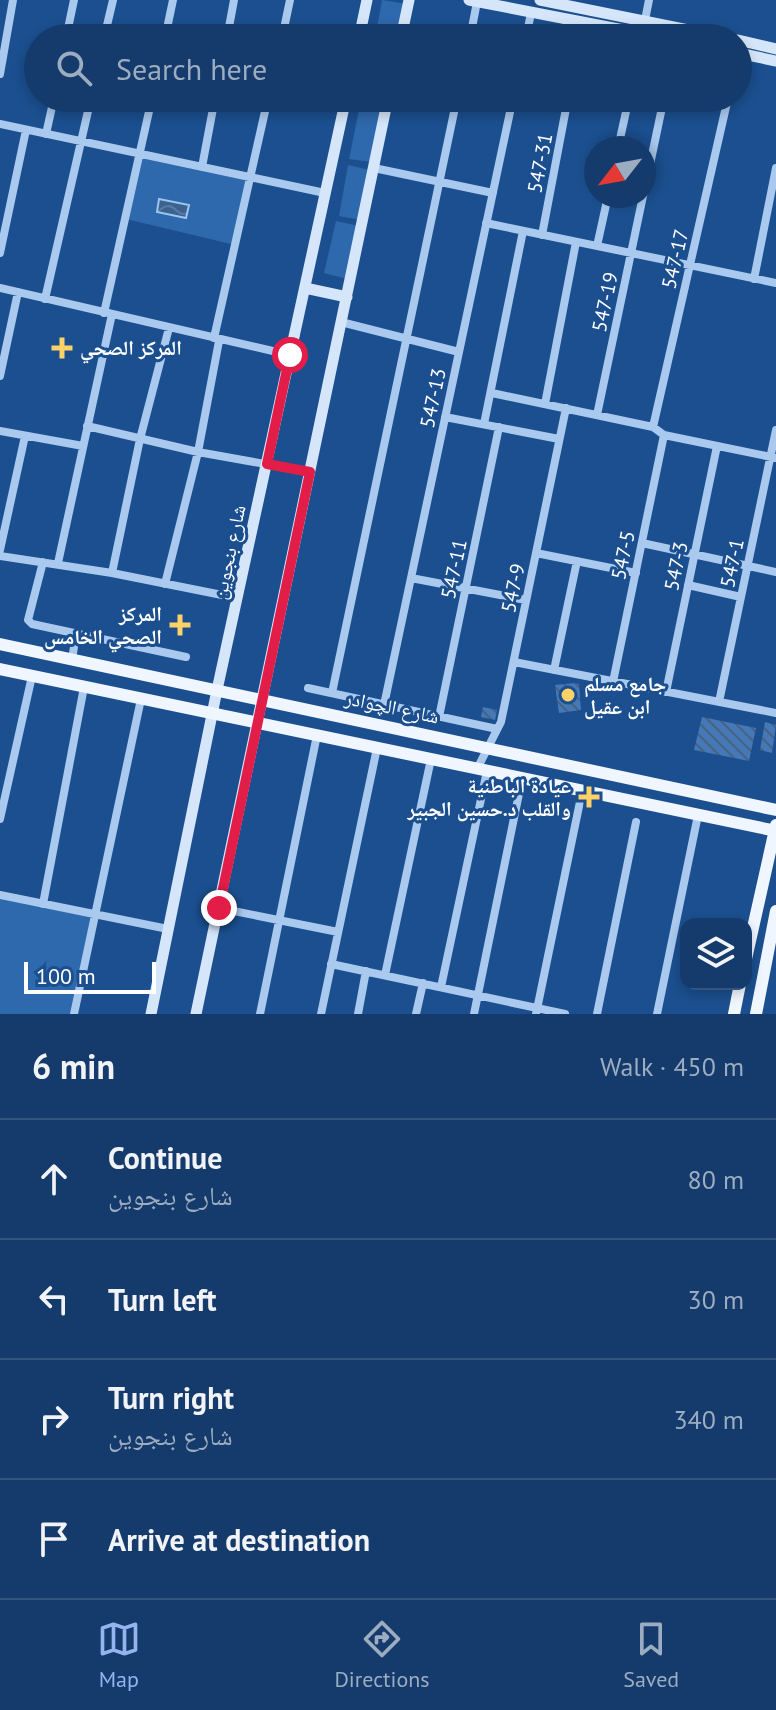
<!DOCTYPE html>
<meta charset="utf-8">
<style>
:root{--surface:#143b6b;--page:#214673;--text:#f1f3f6;--muted:#9dadc1;--line:#33557e;--accent:#95b2f1}
body{margin:0;font-family:"PT Sans","Noto Naskh Arabic",sans-serif;background:var(--page);color:var(--text)}
.controls{position:absolute;right:24px;bottom:24px;display:grid;overflow:hidden;border-radius:16px;box-shadow:0 4px 12px #0003}
.controls button{width:72px;height:72px;display:grid;place-items:center;padding:0;border:0;border-bottom:2px solid var(--line);background:var(--surface);color:var(--text);font:40px sans-serif}
.compass{position:absolute;left:584px;top:136px;width:72px;height:72px;border-radius:50%;background:var(--surface);box-shadow:0 4px 12px #0003;rotate:239deg}
.scale{position:absolute;left:24px;bottom:20px;width:132px;box-sizing:border-box;padding-left:8px;border:4px solid #fff;border-top:0;font-size:22px;line-height:28px;white-space:nowrap;color:#fff;-webkit-text-stroke:6px #1b4f8f;paint-order:stroke}
.stop{position:absolute;width:24px;height:24px;margin:-18px;border:6px solid #e11d48;border-radius:50%;background:#fff}
.stop.end{background:#e11d48;border-color:#fff;box-shadow:0 2px 8px #0008}
.list{margin:0;padding:0;list-style:none}
h2{display:flex;justify-content:space-between;align-items:center;height:104px;margin:0;padding:0 32px;font-size:34px}
h2 small{font-size:26px;font-weight:400;color:var(--muted)}
.list li{display:grid;grid-template-columns:52px 1fr auto;gap:24px;align-items:center;box-sizing:border-box;height:120px;padding:0 32px;border-top:2px solid var(--line)}
.list b{display:block;font-size:30px;white-space:nowrap}
.list p{margin:0;font-size:26px;white-space:nowrap;color:var(--muted)}
.list em{font-size:26px;font-style:normal;color:var(--muted)}
.icon{flex:none;width:44px;height:44px;fill:none;stroke:currentColor;stroke-width:2;stroke-linecap:round;stroke-linejoin:round}
.map{position:relative;flex:none;width:776px;height:1014px;overflow:hidden}
.search{position:absolute;background:var(--surface);box-shadow:0 4px 12px #0003;left:24px;right:24px;top:24px;height:88px;display:flex;align-items:center;gap:20px;box-sizing:border-box;padding:0 28px;border-radius:44px;color:var(--muted);font-size:30px}
.sheet{height:584px;background:var(--surface)}
nav{display:flex;justify-content:space-around;align-items:center;box-sizing:border-box;height:112px;border-top:2px solid var(--line);background:var(--surface);font-size:22px;color:var(--muted)}
nav a{display:grid;justify-items:center;gap:4px}
nav .on{color:var(--accent)}
.map>svg:first-child{display:block}
.green{fill:#2e69ad}
.water{fill:url(#water-waves);stroke:#9cc4f0;stroke-width:2}
.building{fill:url(#building-back-hatch)}
.lines{fill:none;stroke-linecap:round;stroke-linejoin:round}
.street{stroke:#a9c9ee;stroke-width:8}
.secondary{stroke:#d6e6fa;stroke-width:11}
.primary{stroke:#f0f6ff;stroke-width:12}
.route{stroke:#e11d48;stroke-width:10}
.poi-dot{fill:#ffd166;stroke:#1b4f8f;stroke-width:3}
.labels{text-anchor:middle;dominant-baseline:central;stroke-width:6;stroke-linejoin:round;paint-order:stroke}
.street-label{font-size:20px;fill:#fff;stroke:#1b4f8f}
.poi-label{font-size:20px;font-weight:bold;fill:#fff;stroke:#1b4f8f;text-anchor:start}
</style>
<div class="map">
<svg width="776" height="1014" viewBox="0 0 776 1014">
<defs>
<pattern id="water-waves" width="16" height="10" patternUnits="userSpaceOnUse" patternTransform="scale(2)"><rect width="16" height="10" fill="#3c6290"/><path d="M0 5q4-4 8 0t8 0" fill="none" stroke="#597aa1"/></pattern>
<pattern id="building-back-hatch" width="6" height="6" patternUnits="userSpaceOnUse" patternTransform="scale(2)"><rect width="6" height="6" fill="#4478b7"/><path d="M-1 5l2 2M0 0l6 6M5-1l2 2" fill="none" stroke="#486282"/></pattern>
</defs>
<rect width="100%" height="100%" fill="#1b4f8f"/>
<!-- green -->
<path class="green" d="M382,0L407,4L399,38H375Z
M360,105L383,110L372,162L349,159Z
M141,154L251,178L235,245L126,219Z
M348,165L370,170L360,220L339,216Z
M336,221L359,226L347,279L324,273Z
M0,895L96,914L74,1014H0Z"/>
<!-- water -->
<path class="water" d="M159,199L189,205L186,218L157,212Z"/>
<!-- building -->
<path class="building" d="M575,683L579,684L581,710L559,713L555,685Z
M483,707L497,710L495,720L481,717Z
M702,717L756,728L749,761L694,750Z
M765,722L776,725L772,753L760,750Z"/>
<g class="lines">
<!-- street -->
<path class="street" d="M645,20L649,0
M66,38L74,0
M104,38L113,0
M165,38L173,0
M227,38L234,0
M282,38L290,0
M470,38L477,2
M526,38L531,13
M580,38L583,22
M0,74L13,0
M0,124L325,193
M46,134L54,98
M618,148L629,98
M202,167L215,98
M374,168L493,193
M644,193L664,98
M486,223L776,283
M542,235L568,98
M597,246L608,196
M0,253L26,130
M754,279L776,168
M0,288L290,355
M45,299L91,98
M104,313L152,98
M341,322L459,352
M214,338L268,98
M0,376L18,292
M492,393L653,427L664,435L776,458
M545,404L576,242
M597,415L643,196
M445,417L559,439
M484,424L523,231
M87,426L198,452L310,472
M653,427L728,98
M0,431L83,446
M642,543L776,572
M0,550L25,436
M536,553L636,573
M0,556L112,573L237,598
M43,562L28,620L32,624L186,657
M58,563L112,314
M112,573L140,439L169,328
M411,578L526,600
M165,584L198,452L219,341
M688,585L741,597
M72,659L76,635
M514,662L776,713
M554,670L577,561
M613,682L664,435
M308,688L497,729
M666,692L717,446
M332,693L457,98
M719,702L776,430
M384,705L513,98
M439,717L499,427
M477,769L501,722L566,408
M0,819L32,676
M0,895L168,929
M43,904L84,687
M219,908L338,932
M331,964L565,1014
M385,975L431,759
M441,987L487,771
M74,1014L141,699
M260,1014L317,735
M321,1014L377,748
M358,1014L366,971
M416,1014L423,983
M474,1014L522,779
M536,1014L582,792
M597,1014L636,822
M657,1014L698,815"/>
<!-- secondary -->
<path class="secondary" d="M469,0L665,38
M540,0L728,38
M359,38L367,0
M401,38L409,0
M738,40L776,49
M738,53L776,61
M305,288L347,297
M151,1014L217,690L346,98
M196,1014L388,98"/>
<!-- primary -->
<path class="primary" d="M0,644L776,810
M0,669L776,831
M746,959L776,825
M734,1014L740,984
M756,1014L776,911"/>
</g>
<g class="lines">
<!-- route -->
<path class="route" d="M219,908L310,472L267,464L290,355"/>
</g>
<!-- markers -->
<g class="poi-dot">
<path d="M58 336h8v8h8v8h-8v8h-8v-8h-8v-8h8z"/>
<path d="M176 613h8v8h8v8h-8v8h-8v-8h-8v-8h8z"/>
<circle cx="568" cy="695" r="8"/>
<path d="M585 785h8v8h8v8h-8v8h-8v-8h-8v-8h8z"/>
</g>
<g class="labels">
<!-- street labels -->
<g class="street-label">
<text transform="translate(540 163) rotate(-79)">547-31</text>
<text transform="translate(675 259) rotate(-77)">547-17</text>
<text transform="translate(605 302) rotate(-78)">547-19</text>
<text transform="translate(433 398) rotate(-78)">547-13</text>
<text transform="translate(229 552) rotate(-78)">شارع بنجوين</text>
<text transform="translate(623 555) rotate(-78)">547-5</text>
<text transform="translate(732 563) rotate(-78)">547-1</text>
<text transform="translate(676 566) rotate(-78)">547-3</text>
<text transform="translate(454 569) rotate(-78)">547-11</text>
<text transform="translate(513 588) rotate(-78)">547-9</text>
<text transform="translate(392 707) rotate(12)">شارع الچوادر</text>
</g>
<!-- poi labels -->
<g class="poi-label">
<text x="80" y="348">المركز الصحي</text>
<text x="162" y="614" text-anchor="end">المركز<tspan x="162" dy="23">الصحي الخامس</tspan></text>
<text x="584" y="684">جامع مسلم<tspan x="584" dy="23">ابن عقيل</tspan></text>
<text x="571" y="786" text-anchor="end">عيادة الباطنية<tspan x="571" dy="23">والقلب د.حسين الجبير</tspan></text>
</g>
</g>
</svg>
<div class="controls">
<button><svg class="icon" aria-label="layers" viewBox="0 0 24 24"><path d="M12 4l9 5-9 5-9-5zM3 14l9 5 9-5"/></svg></button>
</div>
<svg class="compass" viewBox="-18 -18 36 36"><path d="M0-13l5 13h-10z" fill="#e53935"/><path d="M0 13l5-13h-10z" fill="#9dadc1"/></svg>
<div class="scale">100 m</div>
<div class="stop" style="left:290px;top:355px"></div>
<div class="stop end" style="left:219px;top:908px"></div>
<div class="search"><svg class="icon" aria-label="search" viewBox="0 0 24 24"><circle cx="10" cy="10" r="6"/><path d="M15 15l6 6"/></svg>Search here</div>
</div>
<section class="sheet">
<h2>6 min<small>Walk · 450 m</small></h2>
<ul class="list">
<li><svg class="icon" aria-label="ahead" viewBox="0 0 24 24"><path d="M12 20V5M6 11l6-6 6 6"/></svg><div><b>Continue</b><p>شارع بنجوين</p></div><em>80 m</em></li>
<li><svg class="icon" aria-label="left" viewBox="0 0 24 24"><path d="M17 20v-9H6M10 6l-5 5 5 5"/></svg><div><b>Turn left</b></div><em>30 m</em></li>
<li><svg class="icon" aria-label="right" viewBox="0 0 24 24"><path d="M7 20v-9h11M14 6l5 5-5 5"/></svg><div><b>Turn right</b><p>شارع بنجوين</p></div><em>340 m</em></li>
<li><svg class="icon" aria-label="arrive" viewBox="0 0 24 24"><path d="M6 21V4h12l-3 4 3 4H6"/></svg><div><b>Arrive at destination</b></div></li>
</ul>
</section>
<nav>
<a class="on"><svg class="icon" aria-label="map" viewBox="0 0 24 24"><path d="M3 6l6-2 6 2 6-2v14l-6 2-6-2-6 2zM9 4v14M15 6v14"/></svg>Map</a>
<a><svg class="icon" aria-label="directions" viewBox="0 0 24 24"><path d="M12 3l9 9-9 9-9-9zM9 14v-3h6M13 9l2 2-2 2"/></svg>Directions</a>
<a><svg class="icon" aria-label="saved" viewBox="0 0 24 24"><path d="M7 4h10v16l-5-4-5 4z"/></svg>Saved</a>
</nav>
